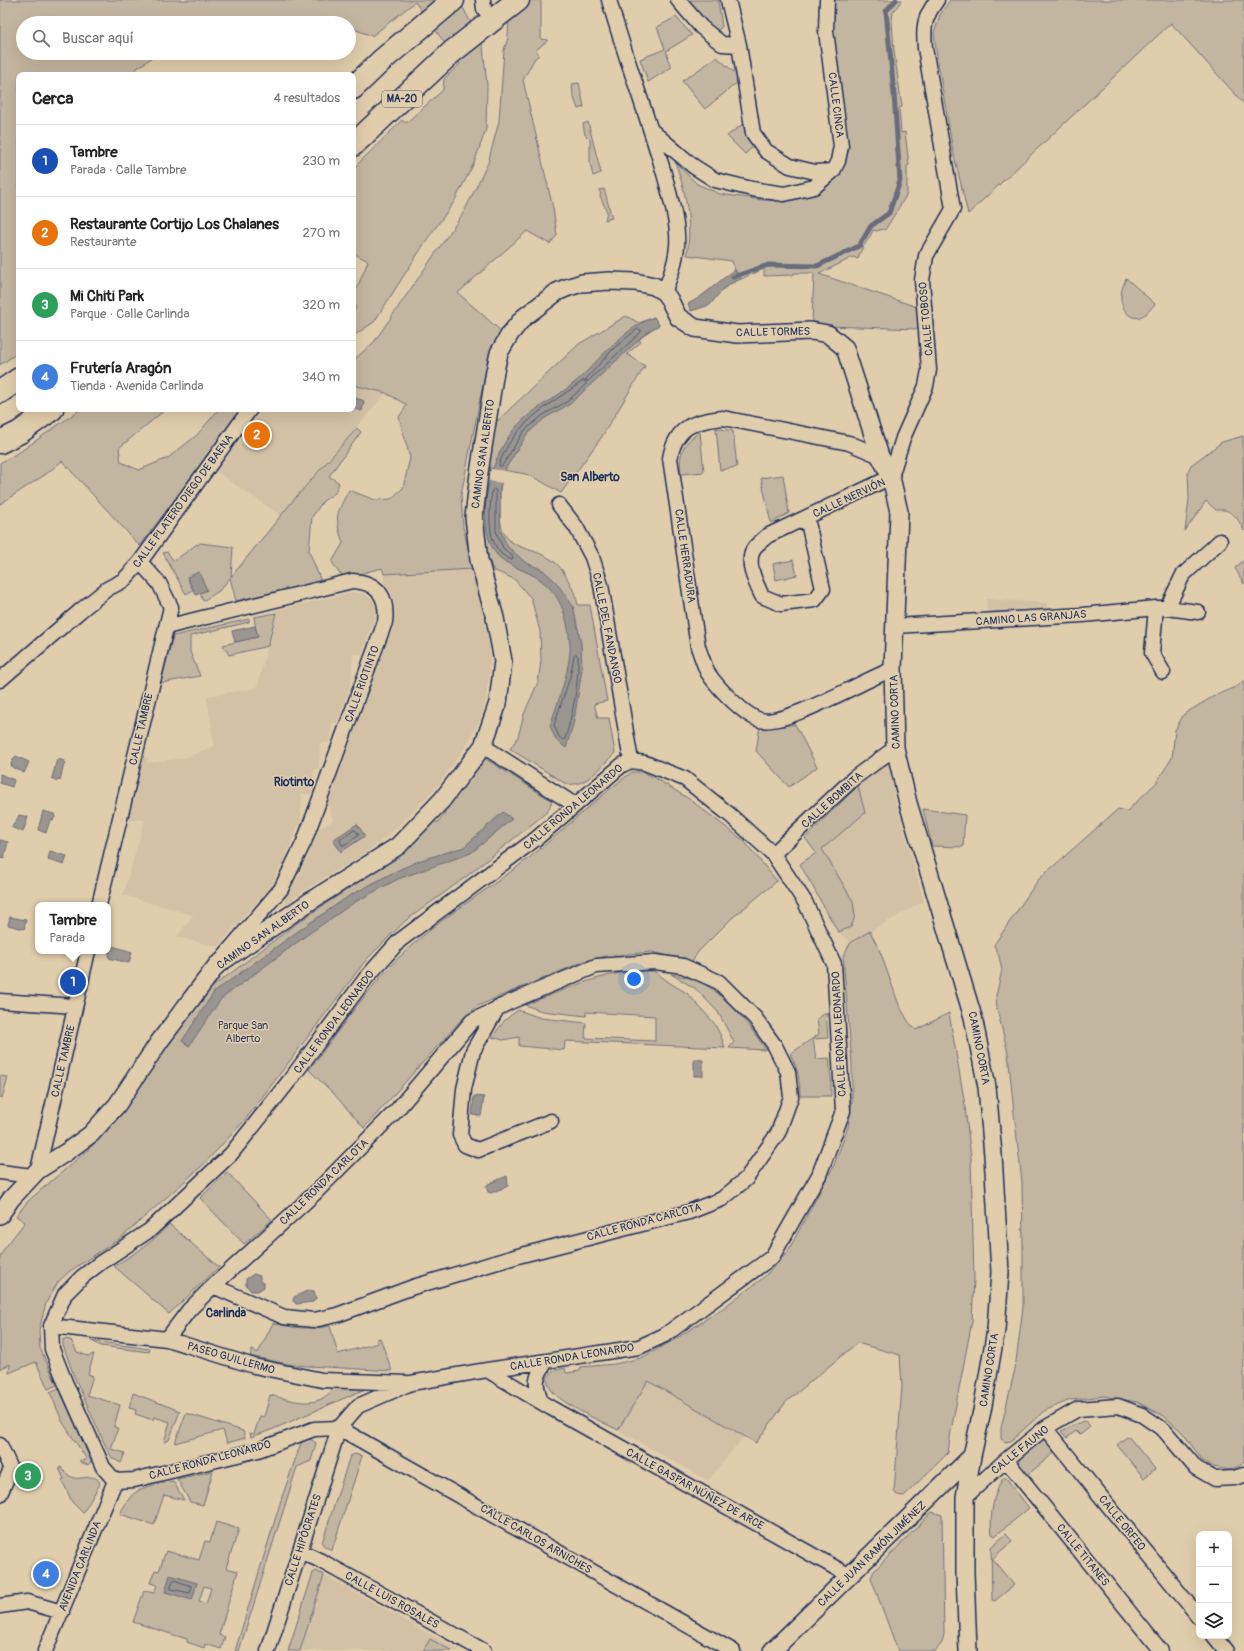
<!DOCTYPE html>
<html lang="es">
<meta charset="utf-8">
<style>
:root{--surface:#fff;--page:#f6f6f6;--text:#222;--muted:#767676;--line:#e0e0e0;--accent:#1b2f5e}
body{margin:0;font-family:Pangolin,sans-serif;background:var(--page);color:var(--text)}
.controls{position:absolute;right:12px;bottom:12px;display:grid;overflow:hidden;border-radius:8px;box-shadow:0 4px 16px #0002}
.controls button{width:36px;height:36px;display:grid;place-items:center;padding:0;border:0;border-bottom:1px solid var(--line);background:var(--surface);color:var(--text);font:20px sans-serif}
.you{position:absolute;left:634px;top:979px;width:14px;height:14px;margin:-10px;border:3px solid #fff;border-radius:50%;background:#1a73e8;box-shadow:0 0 0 6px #1a73e833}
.badge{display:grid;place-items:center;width:26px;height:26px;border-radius:50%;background:var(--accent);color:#fff;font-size:13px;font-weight:700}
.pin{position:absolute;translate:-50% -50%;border:2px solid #fff;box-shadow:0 1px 4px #0006}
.popup{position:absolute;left:35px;top:902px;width:76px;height:52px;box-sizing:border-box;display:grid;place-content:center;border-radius:8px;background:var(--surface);filter:drop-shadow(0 1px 3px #0005);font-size:13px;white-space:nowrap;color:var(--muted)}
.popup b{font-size:15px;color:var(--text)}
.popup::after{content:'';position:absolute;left:50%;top:100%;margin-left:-8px;border:8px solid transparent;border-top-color:var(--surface)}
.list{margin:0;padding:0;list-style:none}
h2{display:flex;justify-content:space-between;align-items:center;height:52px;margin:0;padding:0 16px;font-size:17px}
h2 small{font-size:13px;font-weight:400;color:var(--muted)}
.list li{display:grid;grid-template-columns:26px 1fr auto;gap:12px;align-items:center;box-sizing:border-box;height:72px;padding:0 16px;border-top:1px solid var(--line)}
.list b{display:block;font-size:15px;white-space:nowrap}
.list p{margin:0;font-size:13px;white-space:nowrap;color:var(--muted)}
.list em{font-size:13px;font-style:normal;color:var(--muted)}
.icon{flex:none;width:22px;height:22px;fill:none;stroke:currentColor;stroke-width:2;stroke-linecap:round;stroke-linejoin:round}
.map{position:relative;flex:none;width:1244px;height:1651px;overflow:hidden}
.search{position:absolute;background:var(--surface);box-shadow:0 4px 16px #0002;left:16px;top:16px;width:340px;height:44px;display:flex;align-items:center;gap:10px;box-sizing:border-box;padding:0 14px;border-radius:22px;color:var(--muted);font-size:15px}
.panel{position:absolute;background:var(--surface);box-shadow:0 4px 16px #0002;left:16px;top:72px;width:340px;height:340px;border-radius:8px}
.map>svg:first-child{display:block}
.built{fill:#d2c1a5}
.green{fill:#c3b6a0;stroke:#6f727f;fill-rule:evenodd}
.water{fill:#9a9590;stroke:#676c7c}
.pier{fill:#e0cdab}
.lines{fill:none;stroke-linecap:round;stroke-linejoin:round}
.shore{stroke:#4e5872;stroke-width:1}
.stream{stroke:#676c7c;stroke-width:5}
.minor-casing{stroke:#1b2f5e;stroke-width:17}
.tertiary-casing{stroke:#1b2f5e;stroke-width:20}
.motorway-casing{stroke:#1b2f5e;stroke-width:25}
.minor{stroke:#e0cdab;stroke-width:14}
.tertiary{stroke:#e0cdab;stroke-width:17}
.motorway{stroke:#e0cdab;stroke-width:22}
.labels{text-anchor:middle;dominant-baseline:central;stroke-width:3;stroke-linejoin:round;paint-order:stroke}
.shield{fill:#e0cdab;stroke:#565e75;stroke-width:1}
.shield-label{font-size:10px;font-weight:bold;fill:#1b2f5e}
.street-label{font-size:11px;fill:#1b2f5e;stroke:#e0cdab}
.park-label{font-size:11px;fill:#2c3c65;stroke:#e0cdab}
.neighbourhood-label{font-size:12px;font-weight:bold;fill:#1b2f5e;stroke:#e0cdab}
</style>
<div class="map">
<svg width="1244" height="1651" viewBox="0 0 1244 1651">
<rect width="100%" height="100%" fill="#e0cdab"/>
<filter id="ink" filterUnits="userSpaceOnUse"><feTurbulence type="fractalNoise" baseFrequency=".025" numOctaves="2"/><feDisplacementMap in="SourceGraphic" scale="8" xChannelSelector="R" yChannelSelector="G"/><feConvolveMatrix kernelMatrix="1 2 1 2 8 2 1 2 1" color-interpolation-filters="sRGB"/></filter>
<g filter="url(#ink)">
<!-- built -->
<path class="built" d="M353,385L386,393L296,497L282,516L215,471L237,442L242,443L247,433L244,432L247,426L250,428L261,409H353Z
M473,569L489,642L490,651L489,676L486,698L481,718L465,747L439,784L393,831L370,850L303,891L287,904L283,899L302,871L318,830L333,820L328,803L394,625L395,605L390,591L384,585V574Z
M353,592L364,594L374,601L377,606L376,614L362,654H353L351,683L337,723H332L329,743H320L319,769H314L311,794H302L301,819L284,859L272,883L263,895L235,926L218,947L177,937L193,915L123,895L145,820H127L142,758H148L147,763L185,758L214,746L207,696L257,688L276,613L274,611Z
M986,599L1047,603V611L987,615Z
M886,761L889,762L897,789L893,793L924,901L851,942L838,932L800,864L816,853L865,813L857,782Z
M648,1380L744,1436L708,1481L618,1430Z
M324,1575L460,1651H300Z"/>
<!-- green -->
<path class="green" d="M0,0H459L483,46L487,85L486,129L474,163L454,202L428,238L374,322L353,336V311L356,309L353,298L368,261L353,253V169L402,120L406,123L443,90L444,79L460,64L415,2L372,36L349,27V23C341,23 335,21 327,23H23V53H158L136,69L135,75H19V352L0,365Z
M505,0H540L541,2V39L548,40L536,50L539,55L535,58L523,80L553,208L557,235L550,244L527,231L458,293L502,332L488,359L461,495L463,527L473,569L384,574L382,568L347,577L339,573L332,562L343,543C334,516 336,514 349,490L375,500L391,499L403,488L410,458L399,417L407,405L386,393L353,385V358H356L374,342L464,212L488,163L499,121L504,50L508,38L509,13Z
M686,0H718L722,27L715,32L708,27Z
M833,0H902L893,12L892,21L894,51L902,107L899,108L901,133L905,132L909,165L907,166V194L885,230L883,229L877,231L873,230C869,241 860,248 858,259L853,257L819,274L917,307L919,329L828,326L812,324L814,273H794L793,275L764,276V269L741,279L735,270L732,261L687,255C692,224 686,191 675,162L697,184L720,194L762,200H787L837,176L844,164L846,143L832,25Z
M950,0H1244V104L1171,23L968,214L953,151L937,57L934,33L940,15Z
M676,17L692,35L666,51L668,57L667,58L672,67L648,82L640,59L665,49L657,27Z
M717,57L736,74L739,81L705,109L682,81Z
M579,83L584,107L578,109L573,95L572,84Z
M588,122L601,173L593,176L590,163V140L585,135L583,124Z
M743,124L755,145L745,154L727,136Z
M604,189L612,218L605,220L607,212L600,196L601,194L599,190Z
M1126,278L1155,304C1152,307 1148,313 1144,315C1131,324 1120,308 1121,296C1121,290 1124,284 1126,278Z
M626,316L639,323L654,317L659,325L650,330L639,340L641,342L627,354L645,366L601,438L561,493L539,480L526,474L491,468V471L487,470L495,423L579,344Z
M81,409H166L119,448L121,462L139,470L168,458L197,435L219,409H241L140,546L62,461L46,474L0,504V463L21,451Z
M357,428L361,432L329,476L339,483L335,493L323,501L312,517L309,551L321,581L236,601L230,578L219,591L203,601L200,593L207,590L187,577L193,590L186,594L163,553L167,552L174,561L197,544L198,545L200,543L233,547L231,577L296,497Z
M716,428L733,431L737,467L720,470Z
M700,432L704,472L681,474C678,455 683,442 700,432Z
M1243,436L1244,531C1238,518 1232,508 1216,510L1206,501L1185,531L1189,499L1188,471L1191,465L1222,442Z
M783,475L789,513L771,523L761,478Z
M486,479L501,483C499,492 500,502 500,511C499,556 533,542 557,564C565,572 576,593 578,605H590L607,701L594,704L598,718H609L615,753C600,767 588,787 566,784L510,749L518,737L524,714L538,682L541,661L540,631L531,598L514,579L493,570L487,554L481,520Z
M793,560L797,575L776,580L773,564Z
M1244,560V584L1235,568Z
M276,613L268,646L229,655L223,645L257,637L254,617Z
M249,619V622L190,636V652L200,676L161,683L173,636Z
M1244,680V1462L1240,1466L1229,1470L1214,1467L1203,1461L1182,1432L1164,1416L1137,1402L1104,1396L1070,1400L1044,1411L1011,1441L1005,1442L1001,1439V1428L1015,1369L1023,1307V1244L1022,1182L1014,1113L1008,1053L997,1009L996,996L1002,970L999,956L994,945L1038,880L1118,809L1127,811L1156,783L1172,758L1175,730L1184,714L1216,695L1238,686Z
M795,724L817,767L789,787L756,751L760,726C772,728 783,727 795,724Z
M486,759L552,801L548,811L536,821L463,879L404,922L366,960L245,1120L204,1164L122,1237L70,1271L58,1282L46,1303L39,1330L40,1348L57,1385L48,1389L36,1362L9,1373L10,1364L0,1369V1258L4,1249L25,1222L16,1216L28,1201L89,1149L121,1114L203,994L300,921L364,878L391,861L411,846L434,820L437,823L445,813L444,811L481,761Z
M632,772H643L657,779L689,799L743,840L777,881L732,918L698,952L692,961L652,952L606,956L585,961L498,997L478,1006L461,1020L364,1128L334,1094L309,1070C341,1028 371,982 411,946C449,912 494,886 534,854C567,827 598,797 632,772Z
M858,786L865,813L822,849L853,901L855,916L851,927L838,932L800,864L816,853L805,838Z
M923,809L965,815L963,847L932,846Z
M870,931L881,954L899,1005L908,1021L916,1030L949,1013L964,1099L971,1158L974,1279L972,1321L951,1431L948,1453L904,1496L897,1495L894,1491L902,1387L900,1355L857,1343L786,1402L756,1443L648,1381L618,1430C602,1422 564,1405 553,1392C549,1388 548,1383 547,1378L553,1371L565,1368L566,1373L580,1371L581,1367L615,1364L641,1358L674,1340L723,1308L763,1278L787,1253L834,1165L848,1127L852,1101V1064L843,956L851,942Z
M634,971H654L670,983L688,994L714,1023L721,1036L725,1048L565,1041L564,1050L519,1046V1037L503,1040L492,1037L505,1020L518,1010L541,1018L586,1023L585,1038L655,1041V1016L586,1012V1016L542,1011L525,1005C561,991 596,975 634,971Z
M671,974C681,976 693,978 703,983C729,998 750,1026 766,1050L729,1048L734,1042L718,1012L696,989Z
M826,1013L828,1038L813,1039L816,1059L829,1058L831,1079V1096H800C800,1081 798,1068 790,1054L819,1034L817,1019Z
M0,1076L8,1077L2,1098L0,1097Z
M227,1172L272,1220L244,1244L200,1198Z
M169,1224L219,1267L169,1314L114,1266C134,1254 154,1242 169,1224Z
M273,1323C292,1328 310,1330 330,1326L338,1354L378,1343L377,1339L380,1338L392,1371L292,1365L250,1356L252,1350L258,1353Z
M63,1339L71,1340L77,1352L88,1356L94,1354L88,1374L93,1376L87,1395L120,1405L114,1427L118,1428L111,1449L125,1453L121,1463L112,1458L106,1447L74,1376L63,1345Z
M92,1341L150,1349L149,1352L101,1346Z
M59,1388L90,1458L91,1462L88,1465L80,1462V1460L85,1461L86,1458L62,1421L50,1392Z
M333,1388H362L363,1390L271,1430L251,1437L250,1433L254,1434L260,1416L264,1417L270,1395C291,1400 319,1411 333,1388Z
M133,1393L180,1411L169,1440L164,1442L170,1422L154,1417L153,1420L135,1414L136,1410L129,1408Z
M186,1413L243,1431L245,1438L227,1443L223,1430L175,1443Z
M1083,1421L1087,1422L1090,1427L1080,1435L1076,1431L1067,1438L1061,1431Z
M1128,1436L1155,1469L1144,1478L1117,1445Z
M308,1439L312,1440L316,1443L311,1461L297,1467L239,1651H235L282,1497L301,1443Z
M1044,1440L1047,1442L1054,1453L1026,1476L1018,1469L1019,1460L1039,1442Z
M355,1454L362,1456L332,1550L325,1547L322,1543L350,1456Z
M61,1467C65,1472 68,1476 74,1478C82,1480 97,1472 100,1484L83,1513L72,1502L62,1480L64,1479L59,1468Z
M213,1471L203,1505L190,1502L177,1479Z
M1003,1478H1006L1029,1508L995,1536L992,1534C989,1516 994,1493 1003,1478Z
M173,1481L184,1500L164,1495L154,1525L120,1514C134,1485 143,1488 173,1481Z
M932,1512L942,1515L944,1634L942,1643L935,1651H898L871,1578L874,1571Z
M216,1522L239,1529L226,1568L238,1571L219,1635L225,1637L221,1649L205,1644L204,1648L187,1642V1639L133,1622L144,1591L154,1593L157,1585L150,1583L155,1570L159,1571L166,1551L199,1560L205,1541L210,1542ZM204,1586L211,1588L206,1604L199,1601Z
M1006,1534L1012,1541L992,1559L1014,1585L996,1600L993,1601L992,1599L991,1547Z
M316,1571L324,1575L300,1651H288L313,1573Z
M430,1639L452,1651H423Z"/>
<!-- water -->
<path class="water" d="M735,270L741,279L730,284L722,290L710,305L691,311L688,304C706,295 718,281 735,270Z
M654,317L659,325L646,333L570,404L545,418L527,434L506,468L500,487V529L507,546L525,562L543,570L556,582L573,606L581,643L582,669L574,721L566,748L556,740L550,726C558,702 567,678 570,653C571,647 569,641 569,635C566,611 557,590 536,577C521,568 499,564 492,547C475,509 493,446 524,419C541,404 566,392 582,376C604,354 624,329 654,317Z
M353,397L364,401L362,411L353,408Z
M199,572L207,590L196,595L187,577Z
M255,626L258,637L235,642L232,631Z
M16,756L29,762L24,773L12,767L11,764L14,758Z
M57,759L65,761L60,780L58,779L56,782L52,778Z
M0,774L14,780L12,787L0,783Z
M43,811L54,814L55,817L53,820H50L46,833L38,830Z
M503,812L512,819L471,853L398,879L355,902L307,935L221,999L189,1046L182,1041L214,992L301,929L349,896L394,872L421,860L464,847Z
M19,815L28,817L23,832L11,827L15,823Z
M357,824L365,836L341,852L333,840Z
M0,840L8,842L4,858L0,857Z
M50,851L67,856L64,865L48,860Z
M10,917L26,920L24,929L8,925Z
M112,946L132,952L129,963L109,958V952Z
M694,1059L703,1060V1076H694Z
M474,1096L484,1097L481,1116L472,1115Z
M507,1176L508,1186L491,1193L488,1192L486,1187L488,1184Z
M254,1274L260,1276V1281L264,1284V1287L258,1291H251L246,1285V1279Z
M309,1290L314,1291L316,1298L313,1302L296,1304L293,1301L294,1297Z
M170,1575L197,1583L192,1600L165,1592Z"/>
<!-- pier -->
<path class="pier" d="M491,469L507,471L503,483L489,481Z"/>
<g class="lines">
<!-- shore -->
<path class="shore" d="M638,329L641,330V332L588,381H586V379L614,348Z
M583,381H586V384L568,401L543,415L524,431L502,466H499C499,462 501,459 503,455C518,421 553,402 583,381Z
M494,489L496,491V531L503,548L513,557L512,560C485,551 489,513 492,491Z
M576,654L578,656C579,683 573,713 565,739L563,740L559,737L554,725L570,677L574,656Z
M355,830L358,833V835L344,845H342L340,840Z
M174,1580L191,1586L190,1593L171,1589V1587Z"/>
<!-- stream -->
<path class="stream" d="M733,277L768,265L817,266L859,246L871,226L889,213L900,181L894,94L886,11L896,0"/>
<!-- minor casing -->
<g class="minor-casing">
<path id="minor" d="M483,0L484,9
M609,0C626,60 648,117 665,177C670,196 679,226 677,246C676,261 670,278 664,292
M678,0L701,27L722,44L739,45
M728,0L739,45L753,133L766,151L790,166L815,172L833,171
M652,131L693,166L715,180L752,189L784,194L814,187L833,171L838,161L841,146L826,31L827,0
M880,456L849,443L723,418C694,421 676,426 670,458L698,647C701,655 704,665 708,673C717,687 744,715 760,720C784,727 866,679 893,669
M559,505L576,527L592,557L601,585L631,761
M807,518L823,589L815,600L781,604L762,596C756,583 746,565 753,550C755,545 763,540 767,536L891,477L903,438L926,386L929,370L922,280L926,256L953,209L925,48C923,26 924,18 937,0
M1156,608L1152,653L1163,672
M1167,608L1183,575L1220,541
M895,626L1083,615L1156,608H1167L1198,612
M166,627L352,581C378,582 388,597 385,622L304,842L281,889L225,955
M0,680L80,611L107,589L124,580L140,562L250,409
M483,746L575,805
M773,854L854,778L895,748
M99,905L171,607L159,583L140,562
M0,1001L75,1006
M498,1007L473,1051L464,1089L460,1135L465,1145L478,1150L551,1121
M38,1170L88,951
M0,1172L32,1176
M51,1326L167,1339L254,1366L322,1380L407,1383
M167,1339L189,1310L213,1286L314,1194L396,1111L472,1021L510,1002L596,966L655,962L683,966L719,982L755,1018L775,1046L788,1072L791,1097L778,1133L746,1179L722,1199L689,1212L518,1256L413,1287L337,1315L314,1320L284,1317L213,1286
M487,1370L551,1408L850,1576
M541,1402C535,1383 534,1379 546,1362
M339,1428L733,1651
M1045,1428L1199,1617
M0,1445L11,1469L0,1494
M1006,1460L1161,1651
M115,1481L103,1467L65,1382L52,1349L51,1326L65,1294L82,1277L100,1263L150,1230L231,1154L290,1080L366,978L399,941L537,838L622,765L631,761L645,763L685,779L730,815L773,854L805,902L834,964L843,1111L819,1175L772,1257L665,1335L639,1347L487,1370L411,1383L358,1406L339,1428L268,1651
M115,1481L134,1480L258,1450L314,1429L339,1428
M965,1497L1006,1460L1045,1428L1078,1409L1118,1406L1142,1415L1164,1430L1196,1468L1215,1479L1234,1478L1244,1475
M300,1551L321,1561L484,1651
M0,1606L27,1602L62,1612
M1214,1636L1226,1651
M45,1651L115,1481"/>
</g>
<!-- tertiary casing -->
<g class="tertiary-casing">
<path id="tertiary" d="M0,1215L11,1199L38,1170L65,1153L91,1134L117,1105L159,1042L217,965L312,900L398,846L442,800L483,746L498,703L503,661L495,618L479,560L474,517L479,473L495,371L499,353L510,334L523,318L557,292L566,288L582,283L609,281L635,282L654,286L664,292L669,299L678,317L695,328L737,334L811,331L828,334L845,348L880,456L891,477L899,512L893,669L895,748L908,803L973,1017L987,1087L993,1155L1000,1272L996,1330L982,1411L972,1456L965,1497V1573L968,1651
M772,1651L972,1456"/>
</g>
<!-- motorway casing -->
<g class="motorway-casing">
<path id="motorway" d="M353,88L381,61L453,0
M353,145L452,52L518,0
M0,392L19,379
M0,442L20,432L52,409"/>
</g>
<!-- minor -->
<use href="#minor" class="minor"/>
<!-- tertiary -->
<use href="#tertiary" class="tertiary"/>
<!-- motorway -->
<use href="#motorway" class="motorway"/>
</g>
</g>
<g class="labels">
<!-- shield labels -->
<rect class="shield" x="382" y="91" width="40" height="16" rx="3"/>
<g class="shield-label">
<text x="402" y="99">MA-20</text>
</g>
<!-- street labels -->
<g class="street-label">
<text transform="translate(836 105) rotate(83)">CALLE CINCA</text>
<text transform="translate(926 319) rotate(-95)">CALLE TOBOSO</text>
<text transform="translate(773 332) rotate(-1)">CALLE TORMES</text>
<text transform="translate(483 454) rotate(-82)">CAMINO SAN ALBERTO</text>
<text transform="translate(849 498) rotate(-25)">CALLE NERVIÓN</text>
<text transform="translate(183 501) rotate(-54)">CALLE PLATERO DIEGO DE BAENA</text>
<text transform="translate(685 556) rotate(82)">CALLE HERRADURA</text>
<text transform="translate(1031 618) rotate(-4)">CAMINO LAS GRANJAS</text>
<text transform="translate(607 628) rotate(79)">CALLE DEL FANDANGO</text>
<text transform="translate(362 684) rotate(-70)">CALLE RIOTINTO</text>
<text transform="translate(895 712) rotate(-92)">CAMINO CORTA</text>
<text transform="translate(141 729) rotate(-77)">CALLE TAMBRE</text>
<text transform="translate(832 800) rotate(-42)">CALLE BOMBITA</text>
<text transform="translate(573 807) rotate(-40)">CALLE RONDA LEONARDO</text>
<text transform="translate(263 935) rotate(-35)">CAMINO SAN ALBERTO</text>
<text transform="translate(334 1022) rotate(-53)">CALLE RONDA LEONARDO</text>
<text transform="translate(839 1034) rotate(-93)">CALLE RONDA LEONARDO</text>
<text transform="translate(979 1048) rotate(79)">CAMINO CORTA</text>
<text transform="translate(63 1061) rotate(-77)">CALLE TAMBRE</text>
<text transform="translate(324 1182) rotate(-44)">CALLE RONDA CARLOTA</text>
<text transform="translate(644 1222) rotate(-15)">CALLE RONDA CARLOTA</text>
<text transform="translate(572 1357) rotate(-9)">CALLE RONDA LEONARDO</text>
<text transform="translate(231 1358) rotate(16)">PASEO GUILLERMO</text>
<text transform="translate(989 1370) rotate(-81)">CAMINO CORTA</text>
<text transform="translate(1020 1450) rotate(-39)">CALLE FAUNO</text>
<text transform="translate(210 1460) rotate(-15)">CALLE RONDA LEONARDO</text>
<text transform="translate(695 1489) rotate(29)">CALLE GASPAR NÚÑEZ DE ARCE</text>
<text transform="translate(1122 1523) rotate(51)">CALLE ORFEO</text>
<text transform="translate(536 1539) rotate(30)">CALLE CARLOS ARNICHES</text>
<text transform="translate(303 1540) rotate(-72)">CALLE HIPÓCRATES</text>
<text transform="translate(872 1554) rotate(-44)">CALLE JUAN RAMÓN JIMÉNEZ</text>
<text transform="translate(1083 1555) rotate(51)">CALLE TITANES</text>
<text transform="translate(80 1566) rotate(-68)">AVENIDA CARLINDA</text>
<text transform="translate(392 1600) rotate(29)">CALLE LUIS ROSALES</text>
</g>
<!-- park labels -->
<g class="park-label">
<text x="243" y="1025">Parque San<tspan x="243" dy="13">Alberto</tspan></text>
</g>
<!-- neighbourhood labels -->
<g class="neighbourhood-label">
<text x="590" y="477">San Alberto</text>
<text x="294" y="782">Riotinto</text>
<text x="226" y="1313">Carlinda</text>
</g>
</g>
</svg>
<div class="controls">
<button>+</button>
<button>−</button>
<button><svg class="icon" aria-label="layers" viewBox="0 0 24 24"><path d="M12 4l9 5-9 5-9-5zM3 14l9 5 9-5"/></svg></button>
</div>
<div class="you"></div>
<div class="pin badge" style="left:73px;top:982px;background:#1a4fb4">1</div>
<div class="popup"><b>Tambre</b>Parada</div>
<div class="pin badge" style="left:257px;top:435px;background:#e8710a">2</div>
<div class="pin badge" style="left:28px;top:1476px;background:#2e9e5b">3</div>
<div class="pin badge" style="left:46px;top:1574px;background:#3f7fe0">4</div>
<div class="search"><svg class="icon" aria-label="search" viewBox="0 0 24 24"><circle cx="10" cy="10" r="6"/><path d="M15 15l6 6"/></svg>Buscar aquí</div>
<section class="panel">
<h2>Cerca<small>4 resultados</small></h2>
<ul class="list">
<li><span class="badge" style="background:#1a4fb4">1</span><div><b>Tambre</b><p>Parada · Calle Tambre</p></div><em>230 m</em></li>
<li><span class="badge" style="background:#e8710a">2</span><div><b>Restaurante Cortijo Los Chalanes</b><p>Restaurante</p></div><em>270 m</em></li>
<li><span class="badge" style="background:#2e9e5b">3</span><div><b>Mi Chiti Park</b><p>Parque · Calle Carlinda</p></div><em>320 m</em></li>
<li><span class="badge" style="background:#3f7fe0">4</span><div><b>Frutería Aragón</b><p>Tienda · Avenida Carlinda</p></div><em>340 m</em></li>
</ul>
</section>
</div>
